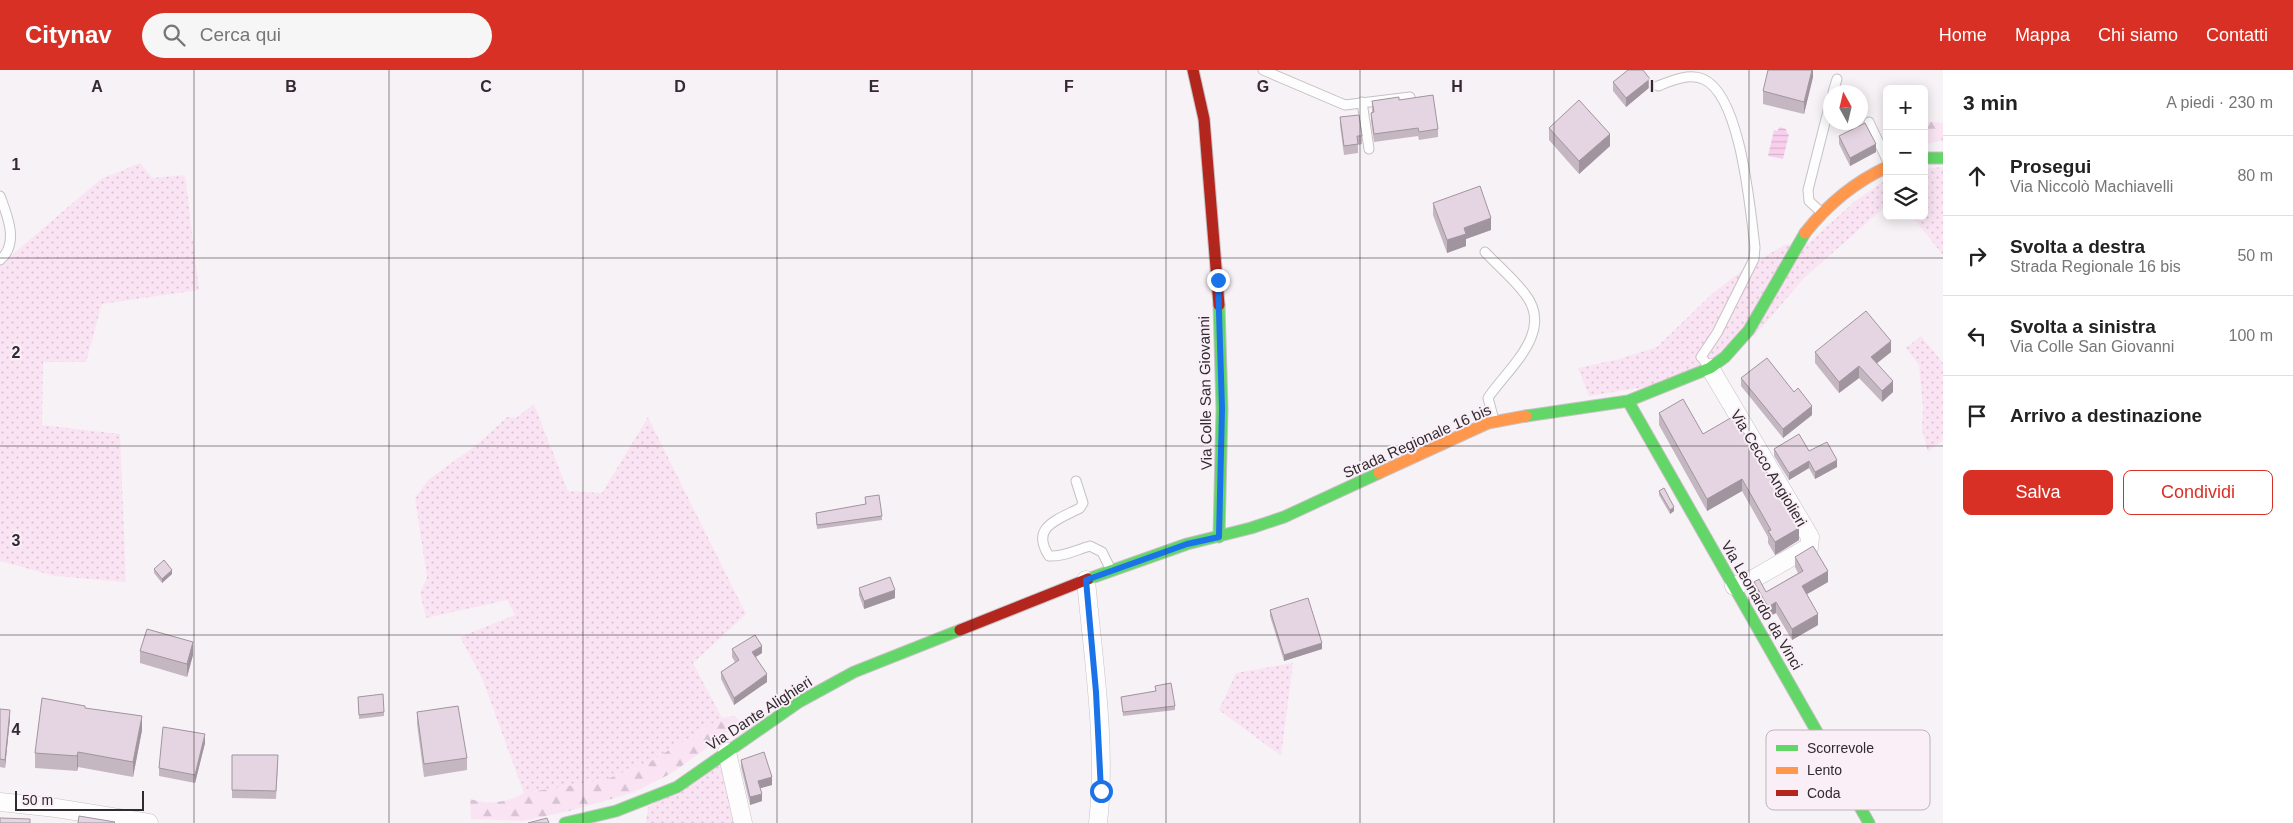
<!DOCTYPE html>
<html lang="it">
<meta charset="utf-8">
<style>
:root{--surface:#fff;--page:#f6f6f6;--text:#222;--muted:#767676;--line:#e0e0e0;--accent:#d93025}
body{margin:0;font-family:Arial,sans-serif;background:var(--page);color:var(--text)}
.controls{position:absolute;right:15px;top:15px;display:grid;overflow:hidden;border-radius:8px;box-shadow:0 2px 12px #0003}
.controls button{width:45px;height:45px;display:grid;place-items:center;padding:0;border:0;border-bottom:1px solid var(--line);background:var(--surface);color:var(--text);font:25px sans-serif}
.compass{position:absolute;left:1823px;top:15px;width:45px;height:45px;border-radius:50%;background:var(--surface);box-shadow:0 2px 12px #0003;rotate:352deg}
.scale{position:absolute;left:15px;bottom:12px;width:129px;box-sizing:border-box;padding-left:5px;border:2px solid #2f2b2e;border-top:0;font-size:14px;line-height:18px;white-space:nowrap;color:#2f2b2e;-webkit-text-stroke:4px #faeff7;paint-order:stroke}
.stop{position:absolute;width:15px;height:15px;margin:-11px;border:4px solid #1a73e8;border-radius:50%;background:#fff}
.stop.end{background:#1a73e8;border-color:#fff;box-shadow:0 1px 5px #0008}
.list{margin:0;padding:0;list-style:none}
h2{display:flex;justify-content:space-between;align-items:center;height:65px;margin:0;padding:0 20px;font-size:21px}
h2 small{font-size:16px;font-weight:400;color:var(--muted)}
.list li{display:grid;grid-template-columns:32px 1fr auto;gap:15px;align-items:center;box-sizing:border-box;height:80px;padding:0 20px;border-top:1px solid var(--line)}
.list b{display:block;font-size:19px;white-space:nowrap}
.list p{margin:0;font-size:16px;white-space:nowrap;color:var(--muted)}
.list em{font-size:16px;font-style:normal;color:var(--muted)}
.actions{display:flex;gap:10px;padding:15px 20px}
.actions a{flex:1;padding:11px 0;border:1px solid var(--accent);border-radius:8px;text-align:center;font-size:18px;color:var(--accent)}
.actions .main{background:var(--accent);color:#fff}
.icon{flex:none;width:28px;height:28px;fill:none;stroke:currentColor;stroke-width:2;stroke-linecap:round;stroke-linejoin:round}
.map{position:relative;flex:none;width:1943px;height:753px;overflow:hidden}
header{display:flex;align-items:center;gap:30px;box-sizing:border-box;height:70px;padding:0 25px;background:var(--accent);color:#fff}
header strong{font-size:24px}
nav{display:flex;gap:28px;margin-inline-start:auto;font-size:18px}
.search{width:350px;height:45px;background:var(--page);display:flex;align-items:center;gap:12px;box-sizing:border-box;padding:0 18px;border-radius:28px;color:var(--muted);font-size:19px}
main{display:flex}
aside{flex:1;background:var(--surface)}
.map>svg:first-child{display:block}
.grass{fill:url(#grass-dots)}
.forest{fill:url(#forest-firs)}
.water{fill:url(#water-rules)}
.lines{fill:none;stroke-linecap:round;stroke-linejoin:round}
.lane-casing{stroke:#c6c1c4;stroke-width:11}
.street-casing{stroke:#c6c1c4;stroke-width:19}
.fast-casing{stroke:#c6c1c4;stroke-width:13}
.slow-casing{stroke:#c6c1c4;stroke-width:13}
.jam-casing{stroke:#c6c1c4;stroke-width:13}
.lane{stroke:#fefdfe;stroke-width:9}
.street{stroke:#fefdfe;stroke-width:18}
.fast{stroke:#63d668;stroke-width:11}
.slow{stroke:#ff974d;stroke-width:11}
.jam{stroke:#b3261e;stroke-width:11}
.wall{fill:#c5b7c2}
.shaded-wall{fill:#a0959e}
.building{fill:#e5d5e2;stroke:#a0959e}
.route{stroke:#1a73e8;stroke-width:6}
.grid{fill:none;stroke:#2f2b2e;stroke-width:1;stroke-opacity:0.55}
.labels{text-anchor:middle;dominant-baseline:central;stroke-width:4;stroke-linejoin:round;paint-order:stroke}
.street-label{font-size:15px;fill:#2f2b2e;stroke:#faeff7}
.key{fill:#faeff7;stroke:#bdb4bb;stroke-width:1}
.key-label{font-size:14px;fill:#2f2b2e}
.grid-label{font-size:16px;text-anchor:middle;font-weight:bold;fill:#2f2b2e;stroke:#faeff7;stroke-width:4;stroke-linejoin:round;paint-order:stroke}
</style>
<header>
<strong>Citynav</strong>
<div class="search"><svg class="icon" aria-label="search" viewBox="0 0 24 24"><circle cx="10" cy="10" r="6"/><path d="M15 15l6 6"/></svg>Cerca qui</div>
<nav><a>Home</a><a>Mappa</a><a>Chi siamo</a><a>Contatti</a></nav>
</header>
<main>
<div class="map">
<svg width="1943" height="753" viewBox="0 0 1943 753">
<defs>
<pattern id="grass-dots" width="8" height="8" patternUnits="userSpaceOnUse" patternTransform="scale(1.25)"><rect width="8" height="8" fill="#fae4f4"/><path d="M2 2h.1M6 6h.1" fill="none" stroke="#d7c4d2" stroke-width="1.8" stroke-linecap="round"/></pattern>
<pattern id="forest-firs" width="22" height="20" patternUnits="userSpaceOnUse" patternTransform="scale(1.25)"><rect width="22" height="20" fill="#fae4f4"/><path d="M5 1l3.5 6h-7zM16 11l3.5 6h-7z" fill="#d7c4d2"/></pattern>
<pattern id="water-rules" width="6" height="5" patternUnits="userSpaceOnUse" patternTransform="scale(1.25)"><rect width="6" height="5" fill="#f8d0ee"/><path d="M0 2.5h6" fill="none" stroke="#d5b3cc"/></pattern>
</defs>
<rect width="100%" height="100%" fill="#f7f2f6"/>
<!-- grass -->
<path class="grass" d="M140,93L152,108L185,105L199,220L102,234L86,292H43L42,355L120,364L126,512L55,506L0,491V195L101,109Z
M1943,97V185L1912,146H1924V99Z
M1887,109V135L1804,208L1757,263L1708,307L1589,326L1578,298L1619,289L1657,277L1713,223L1740,202L1784,175L1809,173L1854,132Z
M1921,266L1943,293V370L1928,382L1922,360L1923,337L1919,295L1906,278Z
M534,334L568,421L602,423L648,347L746,544L693,593L722,648L651,691L605,710L524,723L482,608L460,567L515,545L507,530L426,548L420,522L427,508L415,428L428,410L479,373L507,347L516,348Z
M1293,593L1281,686L1219,640L1236,603Z
M724,690L737,753H646L648,737Z"/>
<!-- forest -->
<path class="forest" d="M1924,51L1943,53V70L1924,75Z
M734,646L739,650V655L672,703L632,723L569,741L523,751L471,749L470,729C489,735 506,733 524,723L605,710L651,691L722,648Z"/>
<!-- water -->
<path class="water" d="M1780,57L1786,59L1787,63L1789,64L1783,89L1768,86L1774,60L1777,61Z"/>
<g class="lines">
<!-- lane casing -->
<g class="lane-casing">
<path id="lane" d="M1263,0L1345,35L1410,27
M1658,16C1671,11 1688,3 1703,9C1741,25 1750,139 1755,177L1754,189L1717,263L1701,287L1708,295
M1833,22L1837,9
M1362,32L1369,79
M1869,52L1887,90
M0,126C8,147 19,174 0,190
M1821,142L1809,131L1808,120L1830,33
M1485,182C1498,196 1514,209 1525,224C1555,262 1508,298 1488,328L1494,350
M1076,411L1083,433L1080,438C1057,450 1030,457 1049,486C1063,487 1076,480 1090,476L1102,482L1111,500"/>
</g>
<!-- street casing -->
<g class="street-casing">
<path id="street" d="M1710,298L1810,467L1809,477L1755,508L1734,516
M1086,510C1093,589 1107,674 1098,753
M727,682L743,753
M0,732L56,738L149,753"/>
</g>
<!-- fast casing -->
<g class="fast-casing">
<path id="fast" d="M1924,88H1943
M1219,235L1222,339L1219,467
M1628,331L1869,753
M1526,346L1628,331L1710,298L1725,287L1749,260L1805,163
M1088,509L1187,474L1251,458L1284,447L1379,403
M565,753L616,741L677,717L799,632L854,602L960,560"/>
</g>
<!-- slow casing -->
<g class="slow-casing">
<path id="slow" d="M1805,163C1827,135 1855,112 1887,97
M1379,403L1488,353L1526,346"/>
</g>
<!-- jam casing -->
<g class="jam-casing">
<path id="jam" d="M1193,0L1204,49L1219,235
M960,560L1088,509"/>
</g>
<!-- lane -->
<use href="#lane" class="lane"/>
<!-- street -->
<use href="#street" class="street"/>
<!-- fast -->
<use href="#fast" class="fast"/>
<!-- slow -->
<use href="#slow" class="slow"/>
<!-- jam -->
<use href="#jam" class="jam"/>
</g>
<!-- wall -->
<path class="wall" d="M1813,0V7L1804,44L1763,34V21Z
M1613,12L1650,17L1626,37L1613,21Z
M1399,30L1438,59V67L1419,70L1418,66L1374,72L1371,51V43H1372V31Z
M1340,47L1362,66V74L1358,75V83L1344,85L1340,55Z
M1549,58L1610,76L1579,104L1549,70Z
M1839,66L1876,82L1850,96L1839,74Z
M1433,133L1491,160L1466,169V176L1447,183L1433,145Z
M1815,282H1891L1877,293L1893,322L1882,332L1859,308L1839,323L1815,293Z
M1741,308L1812,345L1783,368L1741,316Z
M1659,343L1703,364L1799,470L1775,485L1768,473V467L1742,421L1707,441L1659,355Z
M1774,379L1809,381L1837,397L1815,409L1809,398L1789,410L1774,386Z
M1659,421L1674,441L1670,444L1659,425Z
M865,427L882,446V450L817,459L816,443L865,435Z
M1795,487L1828,512L1807,524L1818,555L1792,570L1776,543L1768,547L1754,522V512L1766,522L1798,503L1795,497Z
M154,499L172,504L162,513L154,503Z
M859,518L895,528L864,539L859,525Z
M1270,540L1322,579L1284,591L1270,546Z
M732,579L762,583L756,587L767,612L734,635L721,609V602L735,592L732,587Z
M140,581L193,585L187,607L140,593Z
M1155,616L1175,636V640L1123,646L1121,627L1155,621Z
M358,627L384,642V646L359,649Z
M0,639L10,648L5,698L0,697Z
M85,639L142,660L133,707L78,697L77,701L35,698V683Z
M417,642L467,688V700L424,707L417,654Z
M205,673L195,713L159,706V698Z
M232,685L278,694L276,729L232,728Z
M741,690L772,715L760,718L762,731L750,735L741,697Z"/>
<!-- shaded-wall -->
<path class="shaded-wall" d="M1812,0H1813V7L1804,44V32Z
M1650,9V17L1626,37V28Z
M1610,64V76L1579,104V91Z
M1876,74V82L1850,96V88Z
M1491,148V160L1466,169V176L1447,183V170L1464,158Z
M1891,271V282L1871,298V287Z
M1859,296V308L1839,323V312Z
M1893,311V322L1882,332V321Z
M1812,336V345L1783,368V359Z
M1837,390V397L1815,409V402Z
M1809,391V398L1789,410V403Z
M1742,409V421L1707,441V429Z
M1674,437V441L1670,444V440Z
M1799,458V470L1775,485V472Z
M172,500V504L162,513V509Z
M1828,501V512L1802,527V516Z
M895,520V528L864,539V531Z
M1776,532V543L1768,547V537Z
M1818,544V555L1792,570V559Z
M193,572V585L187,607V594Z
M1322,573V579L1284,591V585Z
M762,576V583L752,589V582Z
M767,604V612L734,635V628Z
M10,640V648L5,698V690Z
M142,646V660L133,707V692Z
M205,664V673L195,713V705Z
M78,682V697L77,701V686Z
M772,707V715L758,719V711Z
M762,724V731L750,735V727Z"/>
<!-- building -->
<path class="building" d="M1628,0H1643L1650,9L1626,28L1613,12Z
M1768,0H1812L1804,32L1763,21Z
M1433,25L1438,59L1419,62L1418,58L1374,64L1371,43L1374,42L1372,31L1399,27V30Z
M1579,30L1610,64L1579,91L1549,58Z
M1359,45L1362,66H1357L1358,74L1344,76L1340,47Z
M1865,53L1876,74L1850,88L1839,66Z
M1480,116L1491,148L1464,158L1466,164L1447,170L1433,133Z
M1866,241L1891,271L1871,287L1893,311L1882,321L1859,296L1839,312L1815,282Z
M1767,288L1794,322L1798,318L1812,336L1783,359L1741,308Z
M1683,329L1703,364L1734,346L1799,458L1775,472L1768,461L1771,460L1742,409L1707,429L1659,343Z
M1799,364L1809,381L1827,372L1837,390L1815,402L1809,391L1789,403L1774,379Z
M1664,418L1674,437L1670,440L1659,421Z
M879,425L882,446L817,455L816,443L866,434L865,427Z
M1813,476L1828,501L1802,516L1818,544L1792,559L1776,532L1768,537L1754,512L1759,509L1766,522L1803,501L1795,487Z
M164,490L172,500L162,509L154,499Z
M890,507L895,520L864,531L859,518Z
M1308,528L1322,573L1284,585L1270,540Z
M147,559L193,572L187,594L140,581Z
M755,565L762,576L752,582L767,604L734,628L721,602L739,590L732,579Z
M1171,613L1175,636L1123,642L1121,627L1156,621L1155,616Z
M383,624L384,642L359,645L358,627Z
M42,628L85,636V638L142,646L133,692L78,682L77,686L35,683Z
M458,636L467,688L424,694L417,642Z
M0,639L10,640L5,690L0,689Z
M163,657L205,664L195,705L159,698Z
M764,682L772,707L758,711L762,724L750,727L741,690Z
M232,685H278L276,721L232,720Z
M79,746L115,752L114,753H78Z
M0,748L30,749V753H0Z
M547,748L549,753H528Z"/>
<g class="lines">
<!-- route -->
<path class="route" d="M1101,721L1096,622L1086,510L1187,474L1219,467L1222,339L1218,210"/>
</g>
<!-- grid -->
<path class="grid" d="M194,0V753M389,0V753M583,0V753M777,0V753M972,0V753M1166,0V753M1360,0V753M1554,0V753M1749,0V753M0,188H1943M0,376H1943M0,565H1943"/>
<g class="labels">
<!-- street labels -->
<g class="street-label">
<text transform="translate(1205 323) rotate(-91)">Via Colle San Giovanni</text>
<text transform="translate(1417 371) rotate(-24)">Strada Regionale 16 bis</text>
<text transform="translate(1769 398) rotate(59)">Via Cecco Angiolieri</text>
<text transform="translate(1762 535) rotate(60)">Via Leonardo da Vinci</text>
<text transform="translate(759 643) rotate(-33)">Via Dante Alighieri</text>
</g>
</g>
<!-- legend -->
<rect x="1766" y="660" width="164" height="80" rx="8" class="key"/>
<rect x="1776" y="675" width="22" height="6" fill="#63d668"/>
<rect x="1776" y="697" width="22" height="7" fill="#ff974d"/>
<rect x="1776" y="720" width="22" height="6" fill="#b3261e"/>
<g class="key-label">
<text x="1807" y="683">Scorrevole</text>
<text x="1807" y="705">Lento</text>
<text x="1807" y="728">Coda</text>
</g>
<g class="grid-label">
<text x="97" y="22">A</text>
<text x="291" y="22">B</text>
<text x="486" y="22">C</text>
<text x="680" y="22">D</text>
<text x="874" y="22">E</text>
<text x="1069" y="22">F</text>
<text x="1263" y="22">G</text>
<text x="1457" y="22">H</text>
<text x="1652" y="22">I</text>
<text x="16" y="100">1</text>
<text x="16" y="288">2</text>
<text x="16" y="476">3</text>
<text x="16" y="665">4</text>
</g>
</svg>
<div class="controls">
<button>+</button>
<button>−</button>
<button><svg class="icon" aria-label="layers" viewBox="0 0 24 24"><path d="M12 4l9 5-9 5-9-5zM3 14l9 5 9-5"/></svg></button>
</div>
<svg class="compass" viewBox="-18 -18 36 36"><path d="M0-13l5 13h-10z" fill="#e53935"/><path d="M0 13l5-13h-10z" fill="#767676"/></svg>
<div class="scale">50 m</div>
<div class="stop" style="left:1101px;top:721px"></div>
<div class="stop end" style="left:1218px;top:210px"></div>
</div>
<aside>
<h2>3 min<small>A piedi · 230 m</small></h2>
<ul class="list">
<li><svg class="icon" aria-label="ahead" viewBox="0 0 24 24"><path d="M12 20V5M6 11l6-6 6 6"/></svg><div><b>Prosegui</b><p>Via Niccolò Machiavelli</p></div><em>80 m</em></li>
<li><svg class="icon" aria-label="right" viewBox="0 0 24 24"><path d="M7 20v-9h11M14 6l5 5-5 5"/></svg><div><b>Svolta a destra</b><p>Strada Regionale 16 bis</p></div><em>50 m</em></li>
<li><svg class="icon" aria-label="left" viewBox="0 0 24 24"><path d="M17 20v-9H6M10 6l-5 5 5 5"/></svg><div><b>Svolta a sinistra</b><p>Via Colle San Giovanni</p></div><em>100 m</em></li>
<li><svg class="icon" aria-label="arrive" viewBox="0 0 24 24"><path d="M6 21V4h12l-3 4 3 4H6"/></svg><div><b>Arrivo a destinazione</b></div></li>
</ul>
<div class="actions"><a class="main">Salva</a><a>Condividi</a></div>
</aside>
</main>
